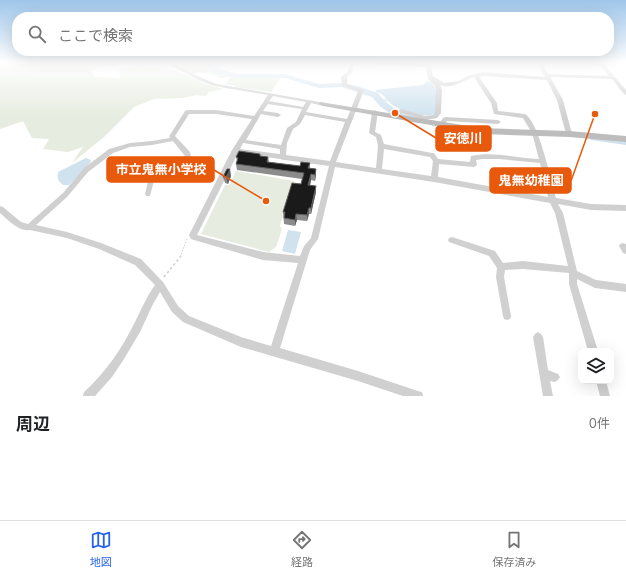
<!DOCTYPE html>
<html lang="ja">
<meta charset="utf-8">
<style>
:root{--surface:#fff;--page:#f2f2f2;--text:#202124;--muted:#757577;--line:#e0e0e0;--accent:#2563eb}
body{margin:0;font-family:Inter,"Noto Sans JP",sans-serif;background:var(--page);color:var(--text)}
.controls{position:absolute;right:12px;bottom:12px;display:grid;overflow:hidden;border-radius:8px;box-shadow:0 4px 16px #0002}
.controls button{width:36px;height:36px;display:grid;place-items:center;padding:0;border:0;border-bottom:1px solid var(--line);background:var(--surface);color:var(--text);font:20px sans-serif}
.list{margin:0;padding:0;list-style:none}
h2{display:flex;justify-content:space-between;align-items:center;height:52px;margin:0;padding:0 16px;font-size:17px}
h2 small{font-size:13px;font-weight:400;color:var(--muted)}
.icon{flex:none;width:22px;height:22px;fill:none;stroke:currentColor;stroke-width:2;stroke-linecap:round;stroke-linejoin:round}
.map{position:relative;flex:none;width:626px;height:396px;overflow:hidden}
.search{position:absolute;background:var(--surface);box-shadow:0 4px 16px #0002;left:12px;right:12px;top:12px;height:44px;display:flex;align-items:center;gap:10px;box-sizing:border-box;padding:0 14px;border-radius:16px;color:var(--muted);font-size:15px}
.sheet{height:124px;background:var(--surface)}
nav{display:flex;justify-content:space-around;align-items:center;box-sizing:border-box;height:56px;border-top:1px solid var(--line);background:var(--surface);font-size:11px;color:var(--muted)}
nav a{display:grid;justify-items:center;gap:2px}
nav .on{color:var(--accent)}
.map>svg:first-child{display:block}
.green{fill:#e6ecdf}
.water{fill:#cfe2ee}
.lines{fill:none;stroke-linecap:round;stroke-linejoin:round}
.stream{stroke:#cfe2ee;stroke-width:1.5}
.river{fill:#cfe2ee;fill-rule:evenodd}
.path-far1{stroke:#cdcdcd;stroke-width:1;stroke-dasharray:1.5 1.5;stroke-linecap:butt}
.path{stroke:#cdcdcd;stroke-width:1.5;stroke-dasharray:2.5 2.5;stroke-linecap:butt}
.street{fill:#d0d0d0;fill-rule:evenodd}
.secondary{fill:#bdbdbd;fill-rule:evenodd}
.wall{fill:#8c8c8c}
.shaded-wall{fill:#5f5f5f}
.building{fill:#1a1a1a;stroke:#5f5f5f}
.leader{fill:none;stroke:#e8590c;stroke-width:1.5}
.callout-dot{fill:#e8590c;stroke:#fff;stroke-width:1.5}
.callout{fill:#e8590c;stroke:#e8590c;stroke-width:1.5}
.callout-label{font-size:13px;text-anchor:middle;font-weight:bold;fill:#fff}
</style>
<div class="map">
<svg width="626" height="396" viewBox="0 0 626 396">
<rect width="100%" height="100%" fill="#fff"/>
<!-- green -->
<path class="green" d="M0,62H118L122,64C109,69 104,62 91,71L95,77L120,78L119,69L142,66L177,71L205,84L223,89L209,92L206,96L196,95L183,98L154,99L134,107L104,137L72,163L83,147L68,152L43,149L49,139L32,138L23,121L0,129Z
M181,62L198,64L211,63L217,69L244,76L243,77L247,76H282L271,92L235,87V85H226L230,77L221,78L208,73H192L184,69L183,64Z
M236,171L294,181L280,226L282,229L276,247L269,252L201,234L225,185H229Z"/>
<!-- water -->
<path class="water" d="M428,81C440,86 436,101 436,113C427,120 399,110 391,104C385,99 384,93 376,92V90L422,85Z
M86,158L91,160L90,163L69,185H63C58,181 57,178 58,172Z
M288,230L301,232L295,254L282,251Z"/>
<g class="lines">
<!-- stream -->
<path class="stream" d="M381,101L387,100"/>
<!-- river -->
<path class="river" d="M198,62H213L219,69L237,74H285L319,84L342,83L357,86L378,93L386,102L398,111L419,118L421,120L416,123L392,115L380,106L372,97L342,87L319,88L285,78H237L213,73L207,64Z
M594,135L626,139V145L591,140L589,138Z"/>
<!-- path-far1 -->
<path class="path-far1" d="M180,257L187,239"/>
<!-- path -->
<path class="path" d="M164,277L181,256"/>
<!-- street -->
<path class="street" d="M165,62H171L202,78L217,84L325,103L326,104L323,106L311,103L306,112L347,119L358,91L342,86L341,77L348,71L350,62H354L352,72L347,77V84L364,90L336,162L376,168L378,146L376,137L369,133L372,112L375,110L378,112L375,132L381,135L384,144L432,153H434L438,159L470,162L471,156C493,151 516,158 539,159L532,133L523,118L494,114L491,103L474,77C464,80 451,90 440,85L442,90L441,113L437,118L425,120L402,113L396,118L393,116L399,110L401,109L425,116L433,115L435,113L436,90L435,86L428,79L426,67L361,63L359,62H388L426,64V62H430L433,76L444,83L459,81L467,76L484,72L545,77L537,62H542L548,74L609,76L597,62H602L626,90V95L624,94L612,79L550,77L563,100L572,134L569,136L566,134L557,100L547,80L484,76L479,77L497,103L498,111L525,114C539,122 551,181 556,198L591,204L626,205V211L591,210L558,204L563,213L577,271L596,280L626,284V292L595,288L577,279V284L598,351H588L569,284V273L523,269L505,270L504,277L511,316L510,319L507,320L504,319L503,316L496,277L497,268L489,256L449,242L448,240L449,238L452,237L495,251L503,263L523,261L568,266L555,213L550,203L434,182L335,167L318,239L310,250L280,348L358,371L418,391L422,392L423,396H403L358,381L241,347L183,322L172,312L160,292L153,304L140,332L124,359L112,377L95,396H83L84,392C105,373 121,350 134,324C141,311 146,297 155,285L135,265L99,249L67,238L30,230C19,232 8,220 0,213V206L3,207L21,222L28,224L63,193L84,168L109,149L130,143L152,141L170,138L169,136L170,135L185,111L187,110H216L254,116L268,95L214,86L198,80ZM273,96L306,102L303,107L269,101ZM268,104L302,109L296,122L287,128L281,145L246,140L261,114L278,117L281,115L278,113L263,111ZM189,114H216L252,119L232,150L189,235L191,239L194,240L263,260L298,263L271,346L241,337L189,316L178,306L163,282L141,259L101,243L67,232L36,225L67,197L88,172L113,153L130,147L152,145L173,141L185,156L171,161L155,173H150L145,194L146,196H150L155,177H158L175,165L190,159L191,157L190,152L175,136ZM305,115L345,122L330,161L286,155L287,143L293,129L300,124ZM243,143L280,149V154L240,149ZM384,149L430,157L433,161L431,176L382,169ZM238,153L280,159L283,160H285L329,166L311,238L304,246L300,256L263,252L197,235ZM482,159H499L540,163L548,197L438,177L439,164L474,167L477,165L476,160Z
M445,117L498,120L501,122L498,124L447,121L443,126H439L438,125L443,118Z
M623,243L626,244V254L623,253L619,246L620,244Z
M538,332L541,334L543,337L548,370L558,374L560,377L558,380L555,382L550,381L553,396H543L533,337L535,334Z
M596,381H606L610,396H600Z"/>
<!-- secondary -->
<path class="secondary" d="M320,102L481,128L569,131L626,136V142L569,137L481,134L323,106L319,104Z"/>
</g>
<!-- wall -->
<path class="wall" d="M261,156L268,157L269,162L300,166L310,163V168L316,169V175L315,181L311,180L310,185L316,192L311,214H309L307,221L297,220L295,226L284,224L283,212L301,184L302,179L237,170L236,164L237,161L236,157Z
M231,176L228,184L225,183L223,177Z"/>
<!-- shaded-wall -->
<path class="shaded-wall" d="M230,169L231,176L228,184L226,177Z
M316,169V175L315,181V175Z
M311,174V180L309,191L308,185Z
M316,186V192L311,214V208Z
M309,208V214L307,221V215Z
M296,214L297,220L295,226V220Z"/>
<!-- building -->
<path class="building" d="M239,151L260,154V156L268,157L267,162L300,166L301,162L310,163L308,168L316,169L315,175L311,174L308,185L316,186L311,208H309L307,215L296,214L295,220L284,218L285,212H283L292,183L301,184L304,173L236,164L238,158L236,157Z
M227,169H230L226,177H223Z"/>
<!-- sky -->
<linearGradient id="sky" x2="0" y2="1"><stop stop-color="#9ec6ea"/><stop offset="0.53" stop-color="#fff"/><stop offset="1" stop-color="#fff" stop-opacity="0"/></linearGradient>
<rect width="626" height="118" fill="url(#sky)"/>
<!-- callouts -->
<path class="leader" d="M395 113L436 138M266 201L214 170M595 114L571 181"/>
<g class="callout-dot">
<circle cx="395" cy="113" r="4"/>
<circle cx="266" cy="201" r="4"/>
<circle cx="595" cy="114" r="4"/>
</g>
<g class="callout">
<rect x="436" y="126" width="55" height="25" rx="4"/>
<rect x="107" y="157" width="107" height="25" rx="4"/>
<rect x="490" y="168" width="81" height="25" rx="4"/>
</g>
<g class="callout-label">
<text x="463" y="143">安徳川</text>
<text x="161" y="174">市立鬼無小学校</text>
<text x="531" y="185">鬼無幼稚園</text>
</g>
</svg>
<div class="controls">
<button><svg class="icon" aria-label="layers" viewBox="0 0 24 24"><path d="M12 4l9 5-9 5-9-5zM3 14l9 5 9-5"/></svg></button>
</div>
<div class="search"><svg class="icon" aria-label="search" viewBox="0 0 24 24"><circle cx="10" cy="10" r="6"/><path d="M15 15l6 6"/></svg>ここで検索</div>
</div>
<section class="sheet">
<h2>周辺<small>0件</small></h2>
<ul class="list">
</ul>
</section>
<nav>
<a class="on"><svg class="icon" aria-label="map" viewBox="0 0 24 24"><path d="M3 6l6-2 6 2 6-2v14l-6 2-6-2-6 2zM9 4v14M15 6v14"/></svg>地図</a>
<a><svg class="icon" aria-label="directions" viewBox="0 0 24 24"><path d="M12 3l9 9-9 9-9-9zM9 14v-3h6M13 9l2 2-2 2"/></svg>経路</a>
<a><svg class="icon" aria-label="saved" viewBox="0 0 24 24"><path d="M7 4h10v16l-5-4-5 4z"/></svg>保存済み</a>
</nav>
